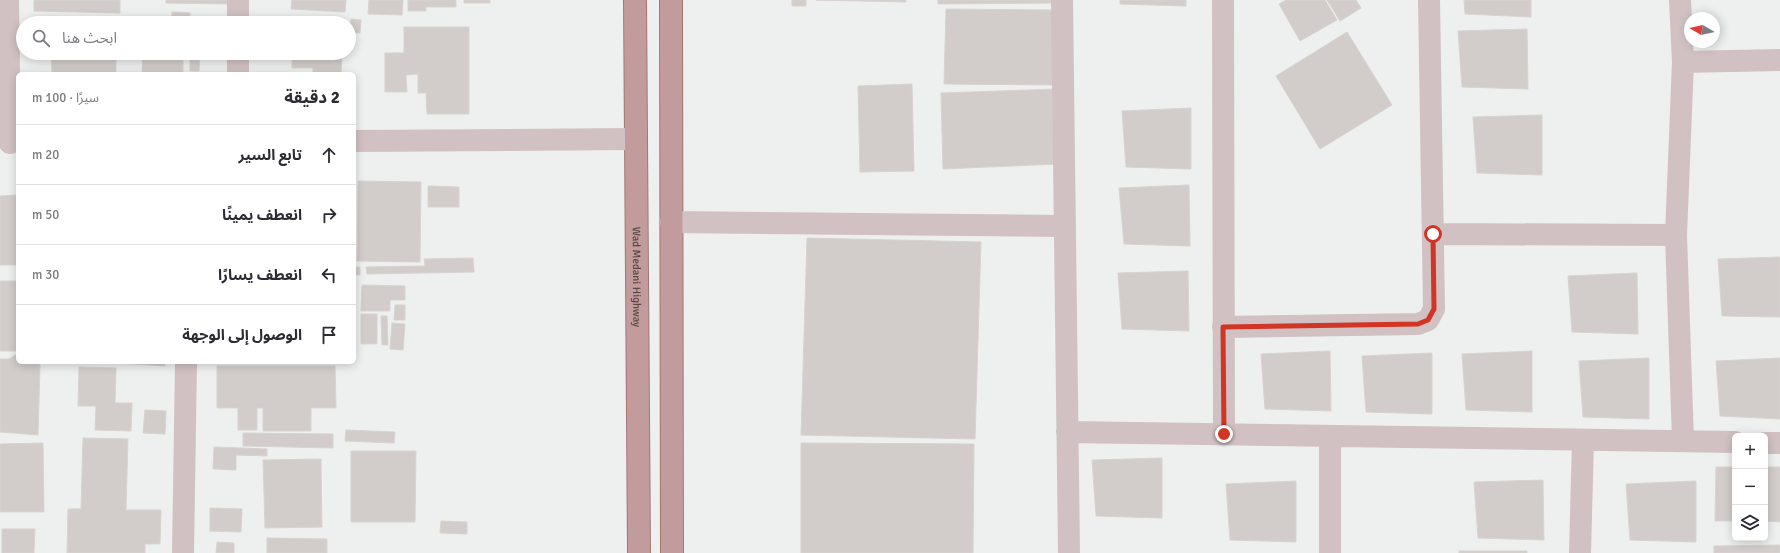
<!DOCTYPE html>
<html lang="ar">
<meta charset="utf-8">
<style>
:root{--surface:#fff;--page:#f2f2f3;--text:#2b2b33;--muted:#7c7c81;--line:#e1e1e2}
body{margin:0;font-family:Signika,"Noto Sans Arabic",sans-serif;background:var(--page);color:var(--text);direction:rtl}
.controls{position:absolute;right:12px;bottom:12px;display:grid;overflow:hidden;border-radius:6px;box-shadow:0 2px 10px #0003}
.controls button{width:36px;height:36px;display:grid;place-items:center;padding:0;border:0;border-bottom:1px solid var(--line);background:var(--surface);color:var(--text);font:20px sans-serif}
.compass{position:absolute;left:1684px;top:12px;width:36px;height:36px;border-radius:50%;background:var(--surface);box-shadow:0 2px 10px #0003;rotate:279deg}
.stop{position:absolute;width:12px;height:12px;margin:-9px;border:3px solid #d03526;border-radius:50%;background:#fff}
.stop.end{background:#d03526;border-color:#fff;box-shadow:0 1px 4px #0008}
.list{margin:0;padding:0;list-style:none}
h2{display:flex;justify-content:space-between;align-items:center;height:52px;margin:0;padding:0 16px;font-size:17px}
h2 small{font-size:13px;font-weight:400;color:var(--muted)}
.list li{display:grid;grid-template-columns:26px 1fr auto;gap:12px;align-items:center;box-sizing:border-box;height:60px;padding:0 16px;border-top:1px solid var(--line)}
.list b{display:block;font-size:15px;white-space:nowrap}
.list em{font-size:13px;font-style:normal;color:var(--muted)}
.icon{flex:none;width:22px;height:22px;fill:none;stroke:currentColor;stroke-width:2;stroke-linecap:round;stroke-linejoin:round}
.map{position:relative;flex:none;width:1780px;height:553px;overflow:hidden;direction:ltr}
.search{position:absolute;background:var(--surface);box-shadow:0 2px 10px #0003;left:16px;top:16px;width:340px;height:44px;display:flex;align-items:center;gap:10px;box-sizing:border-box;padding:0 14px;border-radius:22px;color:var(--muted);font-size:15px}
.panel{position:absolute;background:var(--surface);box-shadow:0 2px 10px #0003;left:16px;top:72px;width:340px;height:292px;border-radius:6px;direction:rtl}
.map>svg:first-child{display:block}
.building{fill:#d2ccca;stroke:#d8d3d1}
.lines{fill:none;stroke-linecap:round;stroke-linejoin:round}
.trunk-casing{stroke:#a47673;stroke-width:24}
.minor{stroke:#d1c1c2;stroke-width:22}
.trunk{stroke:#c29c9c;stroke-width:22}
.route{stroke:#d03526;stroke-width:5}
.labels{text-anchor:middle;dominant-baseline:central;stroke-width:3.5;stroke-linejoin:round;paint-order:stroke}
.street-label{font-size:11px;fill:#594747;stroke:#fff}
</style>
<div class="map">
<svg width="1780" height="553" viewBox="0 0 1780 553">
<rect width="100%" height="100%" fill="#edf0ee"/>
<!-- building -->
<path class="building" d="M34,0H120V13L34,11Z
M166,0H230V4L166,3Z
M292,0H346L345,12L291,9Z
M369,0H403L402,15L368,14Z
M408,0H456V7H426V11H408Z
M464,0H490V3H464Z
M792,0H806V6H792Z
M816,0H906V2Z
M938,0H1053V3L938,4Z
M1120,0H1186V6L1120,4Z
M1286,0H1325L1337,20L1300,41L1279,4Z
M1327,0H1356L1361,8L1340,21Z
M1464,0H1531V17L1465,14Z
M946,9L1056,10L1055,85L944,84Z
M172,12L190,13V23H172Z
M351,19L361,20L360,33H350Z
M274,20H293V23H274Z
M312,20H331V23H312Z
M404,27H469V114H427L426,93H418V74L406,75L407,92H385V53H404Z
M1527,29L1528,89L1462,87L1458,31Z
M1347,32L1392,105L1320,149L1276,76Z
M51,53H116V74H52Z
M143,53H183V74H142Z
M190,53H200L199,71H190Z
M296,53H342L341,74H313V68H292V55H296Z
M912,84L914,171L860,172L858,86Z
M1056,89L1059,164L943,169L941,93Z
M1191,108V169L1126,167L1122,111Z
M1542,115V175L1477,173L1473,117Z
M358,181L421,182L420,262L357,261Z
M1189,185L1190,246L1124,244L1119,188Z
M428,186L459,187V207H428Z
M18,195V265H0V196Z
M807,238L981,242L975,439L801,435Z
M1780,257V317L1722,316L1718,259Z
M473,258L474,272L367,274L366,267L425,266L424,259Z
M354,267H360V275H354Z
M1188,271L1189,331L1122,329L1118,273Z
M1637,273L1638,334L1572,332L1568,276Z
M0,281H18V351H0Z
M362,285L405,286V300H390V311H361Z
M395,305H405V320H394Z
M361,314H377V344H361Z
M381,316H387L388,345H382Z
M392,323L405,324L403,350L390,349Z
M1330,351L1331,411L1265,409L1261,354Z
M1532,351V412L1466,410L1462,354Z
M1432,353V414L1366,412L1362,356Z
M17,354L18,362H36L40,365L38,435L0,432V359H9Z
M1649,358V419L1583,417L1579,361Z
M1780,358V419L1720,416L1716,361Z
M120,362H165V366L120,363Z
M217,366H335L336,408H311V431H263V408H257V430H238V408H217Z
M79,367L116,368L115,403H132L131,431L95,430L96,406H78Z
M145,410L166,411L165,434L143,433Z
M346,430L395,432L394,443L345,441Z
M243,433L333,434V448L243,446Z
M83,438L128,439L126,510H161L160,544H145V553H67L68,509H81Z
M43,443L44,512H0V444Z
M801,443L974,444L973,553H801Z
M214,447L267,449V456L236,455V470L213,469Z
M351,451H416L415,522H351Z
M1162,458V518L1096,516L1092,460Z
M321,459L322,527L265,528L263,460Z
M1716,467H1735V521H1715Z
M1765,467H1780V522L1765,521Z
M1543,480L1544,540L1478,538L1474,482Z
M1296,481V542L1230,540L1226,484Z
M1696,481V542L1630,540L1626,484Z
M210,508L242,509L241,532L210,531Z
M441,521L467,522V534L440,533Z
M2,529H35L34,553H2Z
M267,538L327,539V553H267Z
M217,542L234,543V553H216Z
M1780,545V553H1714V546Z
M1459,551H1527V553H1459Z"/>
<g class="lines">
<!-- trunk casing -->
<g class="trunk-casing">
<g id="trunk">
<path id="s1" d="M635,0L639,553"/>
<path d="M671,0L672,553"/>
</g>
</g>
<!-- minor -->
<path class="minor" d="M8,0L10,143
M238,0V23
M1062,0L1069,553
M1223,0L1224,434
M1680,0L1683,62L1676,235L1683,441
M238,53V74
M1683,62L1780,60
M354,141L635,139
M671,222L1065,226
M1433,234L1676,235
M1223,327L1418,324L1428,320L1434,309L1429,0
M1067,432L1735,442
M1765,443H1780
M183,553L186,362
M1330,553V436
M1580,553L1583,440"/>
<!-- trunk -->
<use href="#trunk" class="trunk"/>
</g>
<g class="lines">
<!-- route -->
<path class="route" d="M1224,434L1223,327L1418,324L1428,320L1434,309L1433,234"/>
</g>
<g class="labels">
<!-- street labels -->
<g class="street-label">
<text stroke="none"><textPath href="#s1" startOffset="277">Wad Medani Highway</textPath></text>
</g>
</g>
</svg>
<div class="controls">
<button>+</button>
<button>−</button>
<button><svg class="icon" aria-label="layers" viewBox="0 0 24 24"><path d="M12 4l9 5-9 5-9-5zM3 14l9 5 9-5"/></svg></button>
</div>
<svg class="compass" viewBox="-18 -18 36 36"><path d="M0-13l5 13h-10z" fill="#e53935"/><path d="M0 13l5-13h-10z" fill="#7c7c81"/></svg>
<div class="stop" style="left:1433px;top:234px"></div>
<div class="stop end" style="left:1224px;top:434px"></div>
<div class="search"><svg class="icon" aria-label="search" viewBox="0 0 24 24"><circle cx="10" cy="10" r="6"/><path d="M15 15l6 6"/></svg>ابحث هنا</div>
<section class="panel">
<h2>2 دقيقة<small>سيرًا · 100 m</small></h2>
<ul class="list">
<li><svg class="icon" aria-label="ahead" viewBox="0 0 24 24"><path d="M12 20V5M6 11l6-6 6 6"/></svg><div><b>تابع السير</b></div><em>20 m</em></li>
<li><svg class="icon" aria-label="right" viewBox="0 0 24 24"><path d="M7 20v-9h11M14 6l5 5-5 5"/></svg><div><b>انعطف يمينًا</b></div><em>50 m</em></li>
<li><svg class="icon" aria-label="left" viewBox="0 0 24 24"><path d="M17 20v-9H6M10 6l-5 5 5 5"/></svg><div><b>انعطف يسارًا</b></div><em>30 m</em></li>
<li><svg class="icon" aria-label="arrive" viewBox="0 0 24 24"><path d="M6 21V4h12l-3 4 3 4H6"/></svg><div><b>الوصول إلى الوجهة</b></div></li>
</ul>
</section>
</div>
